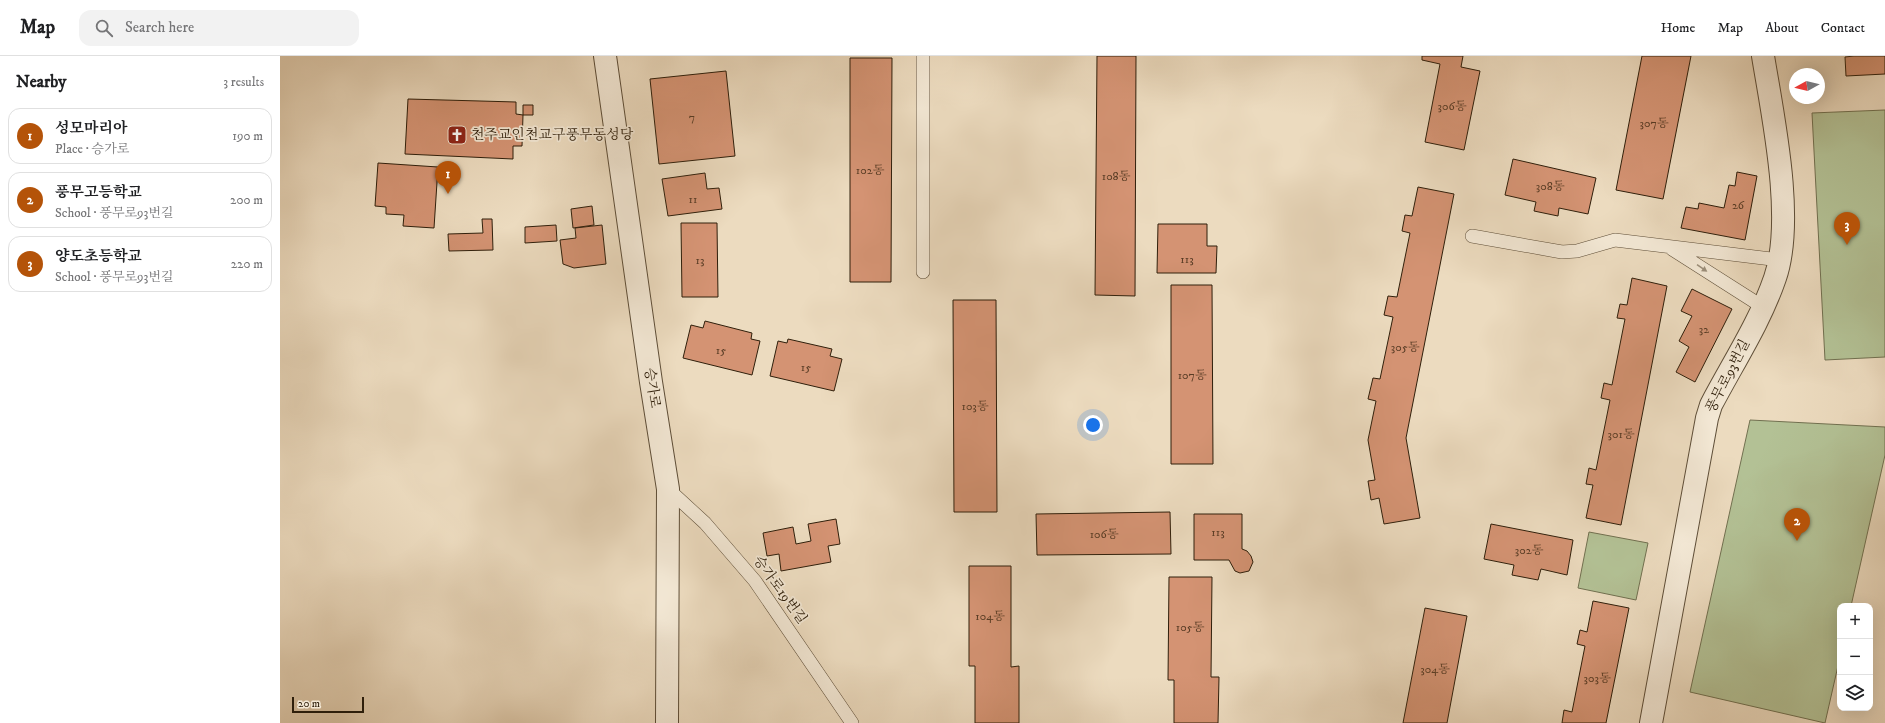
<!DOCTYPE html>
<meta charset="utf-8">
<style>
:root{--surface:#fff;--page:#f2f2f2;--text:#202124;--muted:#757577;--line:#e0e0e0;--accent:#b45309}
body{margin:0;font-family:"IM FELL DW Pica","Noto Serif KR",serif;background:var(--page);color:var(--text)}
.controls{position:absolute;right:12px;bottom:12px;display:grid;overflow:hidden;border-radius:8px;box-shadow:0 4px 16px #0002}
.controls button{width:36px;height:36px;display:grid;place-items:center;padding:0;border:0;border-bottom:1px solid var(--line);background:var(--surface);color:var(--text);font:20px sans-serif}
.compass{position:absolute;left:1509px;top:12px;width:36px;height:36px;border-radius:50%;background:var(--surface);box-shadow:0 4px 16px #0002;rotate:262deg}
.scale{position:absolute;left:12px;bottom:10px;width:72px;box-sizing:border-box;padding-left:4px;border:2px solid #2f1f0b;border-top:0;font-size:11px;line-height:14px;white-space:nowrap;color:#2f1f0b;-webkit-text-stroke:3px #f3e8d5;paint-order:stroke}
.you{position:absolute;left:813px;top:369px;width:14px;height:14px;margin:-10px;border:3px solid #fff;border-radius:50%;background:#1a73e8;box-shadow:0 0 0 6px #1a73e833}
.badge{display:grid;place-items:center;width:26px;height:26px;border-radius:50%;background:var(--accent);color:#fff;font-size:13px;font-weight:700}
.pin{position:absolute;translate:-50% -33px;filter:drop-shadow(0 1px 2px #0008)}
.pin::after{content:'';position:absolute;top:21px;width:14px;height:12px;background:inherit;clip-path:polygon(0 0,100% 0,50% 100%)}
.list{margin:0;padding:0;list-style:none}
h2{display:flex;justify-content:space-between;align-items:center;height:52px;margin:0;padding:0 16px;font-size:17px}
h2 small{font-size:13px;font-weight:400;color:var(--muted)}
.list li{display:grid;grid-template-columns:26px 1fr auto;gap:12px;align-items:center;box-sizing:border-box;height:56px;margin:0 8px 8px;padding:0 8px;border:1px solid var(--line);border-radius:12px}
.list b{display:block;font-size:15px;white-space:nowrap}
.list p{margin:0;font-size:13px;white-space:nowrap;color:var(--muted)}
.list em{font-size:13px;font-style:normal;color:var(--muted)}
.icon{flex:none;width:22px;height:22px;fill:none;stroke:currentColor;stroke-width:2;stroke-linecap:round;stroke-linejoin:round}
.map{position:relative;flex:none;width:1605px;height:667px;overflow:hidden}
header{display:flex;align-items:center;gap:24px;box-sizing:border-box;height:56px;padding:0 20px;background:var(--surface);border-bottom:1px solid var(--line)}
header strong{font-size:19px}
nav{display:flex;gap:22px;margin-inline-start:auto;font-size:14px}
.search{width:280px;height:36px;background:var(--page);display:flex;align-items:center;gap:10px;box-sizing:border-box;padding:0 14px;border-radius:12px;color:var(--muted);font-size:15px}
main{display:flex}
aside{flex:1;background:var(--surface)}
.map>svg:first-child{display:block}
.green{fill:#b3c195;stroke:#717050}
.building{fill:#d49373;stroke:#2f1f0b}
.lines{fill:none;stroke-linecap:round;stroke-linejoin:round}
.service-casing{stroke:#5e4e38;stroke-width:14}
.minor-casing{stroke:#5e4e38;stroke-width:24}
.service{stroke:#f3e8d5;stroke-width:13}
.minor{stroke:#f3e8d5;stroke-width:22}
.oneway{fill:#9b8e7a}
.labels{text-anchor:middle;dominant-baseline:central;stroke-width:3.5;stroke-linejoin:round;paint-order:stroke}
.number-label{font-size:12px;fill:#583c25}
.poi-label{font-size:14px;fill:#2f1f0b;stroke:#f3e8d5;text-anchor:start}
.street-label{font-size:14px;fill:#2f1f0b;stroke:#f3e8d5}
</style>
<header>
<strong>Map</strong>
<div class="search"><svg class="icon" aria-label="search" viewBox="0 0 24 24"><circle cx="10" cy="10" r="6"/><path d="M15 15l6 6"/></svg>Search here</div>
<nav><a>Home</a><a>Map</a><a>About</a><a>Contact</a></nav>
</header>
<main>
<aside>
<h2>Nearby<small>3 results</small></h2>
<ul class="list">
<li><span class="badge">1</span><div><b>성모마리아</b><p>Place · 승가로</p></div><em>190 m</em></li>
<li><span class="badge">2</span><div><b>풍무고등학교</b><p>School · 풍무로93번길</p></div><em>200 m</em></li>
<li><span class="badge">3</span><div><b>양도초등학교</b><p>School · 풍무로93번길</p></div><em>220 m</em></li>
</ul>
</aside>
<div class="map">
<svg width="1605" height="667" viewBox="0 0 1605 667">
<rect width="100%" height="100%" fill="#ecdbbf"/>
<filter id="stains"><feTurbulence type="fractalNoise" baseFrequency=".005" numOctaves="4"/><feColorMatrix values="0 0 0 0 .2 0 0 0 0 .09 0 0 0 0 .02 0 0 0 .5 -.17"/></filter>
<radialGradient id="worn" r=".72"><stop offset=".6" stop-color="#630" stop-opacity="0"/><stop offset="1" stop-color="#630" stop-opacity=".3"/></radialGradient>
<!-- green -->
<path class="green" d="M1605,54V301L1545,304L1532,57Z
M1470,364L1605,371V399L1571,550H1560V601L1545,667L1410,636Z
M1309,476L1368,487L1356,544L1298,532Z"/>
<!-- building -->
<path class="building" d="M817,0H856L855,240L815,239Z
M1142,0H1183L1181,11L1200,15L1184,94L1145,86L1160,8L1142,4Z
M1362,0H1411L1383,143L1336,134Z
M1574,0H1605V18L1566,20L1565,1Z
M570,2H612L611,226H570Z
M446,15L455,100L379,108L370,23Z
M128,43L236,46V58L243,59L242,90H233V103L125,98Z
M243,49H253V59H243Z
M1233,103L1316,122L1308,158L1279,152L1278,160L1254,155L1256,146L1225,139Z
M98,107L158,111L154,172L123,170L124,159L106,158V151L95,150Z
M1457,116L1477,120L1465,184L1401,172L1406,151L1418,153L1419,147L1444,152L1449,129L1455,130Z
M425,117L427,133L439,132L442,153L388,160L382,123Z
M1138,131L1174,138L1126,382L1140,462L1104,468L1099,442L1091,444L1088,425L1095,424L1088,384L1096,345L1088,343L1093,322L1100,323L1113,261L1104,259L1108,240L1117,241L1130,177L1122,175L1125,159L1132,160Z
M312,150L314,169L293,172L291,153Z
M202,163H212L213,194L169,195L168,178L203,177Z
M401,167H437L438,241H402Z
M878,168H927V190H937L936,217H877Z
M276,169L277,185L245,187V171Z
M322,169L326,208L294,212L283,208L280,184L296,182L295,172Z
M1352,222L1387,230L1341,469L1306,462L1313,429L1306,428L1309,412L1316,414L1330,344L1321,342L1324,327L1332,329L1345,263L1337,262L1340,248L1347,249Z
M891,229H932L933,408H891Z
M1412,233L1452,253L1415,326L1396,316L1409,291L1399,285L1412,260L1401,255Z
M673,244H716L717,456H674Z
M425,265L472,277L471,283L480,285L472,319L403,302L411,269L423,272Z
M508,283L552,293L550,300L562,303L554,335L490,320L498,285L507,287Z
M890,456L891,498L757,499L756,458Z
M914,458H962V493L967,495L971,500L973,506L969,515L960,517L955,515L949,504H914Z
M556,463L560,488L548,490L551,506L501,515L499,498L487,500L483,477L513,471L516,488L531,485L528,468Z
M1211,468L1293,484L1287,519L1261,513L1258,524L1232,519L1234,509L1204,503Z
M689,510H731V611L739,610V667H695V610H689Z
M889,521H932L931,621H939L938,667H894V624H888Z
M1313,545L1349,552L1326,667H1282L1284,654L1292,656L1305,590L1297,588L1300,574L1307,576Z
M1145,552L1187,560L1167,667H1123Z"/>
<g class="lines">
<!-- service casing -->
<g class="service-casing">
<path id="service" d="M1192,180L1282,196L1297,195L1335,184L1500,204
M1392,193L1483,251
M643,216V0
M388,433L425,467L475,525L572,667"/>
</g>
<!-- minor casing -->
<g class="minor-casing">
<path id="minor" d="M325,0L371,326L388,433L387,667
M1371,667L1427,362L1431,349C1453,307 1480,266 1495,222C1515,164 1493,61 1483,0"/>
</g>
<!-- service -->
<use href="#service" class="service"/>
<!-- minor -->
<use href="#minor" class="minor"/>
</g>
<!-- one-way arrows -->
<defs><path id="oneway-solid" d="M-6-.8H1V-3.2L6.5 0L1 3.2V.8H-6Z"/></defs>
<use class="oneway" href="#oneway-solid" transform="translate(1422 212) rotate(34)"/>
<!-- icons -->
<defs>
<g id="church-square" transform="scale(1)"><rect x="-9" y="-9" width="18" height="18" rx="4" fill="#8f2418" stroke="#f3e8d5"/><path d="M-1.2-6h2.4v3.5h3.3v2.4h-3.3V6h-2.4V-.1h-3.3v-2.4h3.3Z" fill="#fff"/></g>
</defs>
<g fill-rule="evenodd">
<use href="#church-square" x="177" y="79"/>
</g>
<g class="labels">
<!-- number labels -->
<g class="number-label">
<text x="1172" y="50">306동</text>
<text x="412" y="61">7</text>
<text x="1374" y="67">307동</text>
<text x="590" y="114">102동</text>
<text x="836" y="120">108동</text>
<text x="1270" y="130">308동</text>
<text x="413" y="143">11</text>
<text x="1458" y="149">26</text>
<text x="907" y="203">113</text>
<text x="420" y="204">13</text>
<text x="1424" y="273">32</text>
<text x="1125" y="291">305동</text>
<text x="441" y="294">15</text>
<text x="526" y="311">15</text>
<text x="912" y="319">107동</text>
<text x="695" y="350">103동</text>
<text x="1341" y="378">301동</text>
<text x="938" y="476">113</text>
<text x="824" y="478">106동</text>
<text x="1249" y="494">302동</text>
<text x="710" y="560">104동</text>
<text x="910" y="571">105동</text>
<text x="1155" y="613">304동</text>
<text x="1317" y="622">303동</text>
</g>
<!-- poi labels -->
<g class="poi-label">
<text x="191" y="79">천주교인천교구풍무동성당</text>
</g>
<!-- street labels -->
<g class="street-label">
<text transform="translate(1448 320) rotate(-63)">풍무로93번길</text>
<text transform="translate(372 332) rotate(81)">승가로</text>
<text transform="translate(500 534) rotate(54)">승가로19번길</text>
</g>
</g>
<rect width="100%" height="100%" filter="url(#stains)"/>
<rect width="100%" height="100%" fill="url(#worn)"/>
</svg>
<div class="controls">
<button>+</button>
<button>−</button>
<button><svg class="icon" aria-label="layers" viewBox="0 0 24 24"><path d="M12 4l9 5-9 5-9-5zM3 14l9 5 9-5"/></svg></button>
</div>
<svg class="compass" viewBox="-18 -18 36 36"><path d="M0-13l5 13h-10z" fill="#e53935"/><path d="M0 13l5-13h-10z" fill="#757577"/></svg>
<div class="scale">20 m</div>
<div class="you"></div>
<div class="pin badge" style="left:168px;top:138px">1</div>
<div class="pin badge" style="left:1517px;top:485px">2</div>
<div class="pin badge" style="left:1567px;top:189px">3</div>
</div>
</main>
